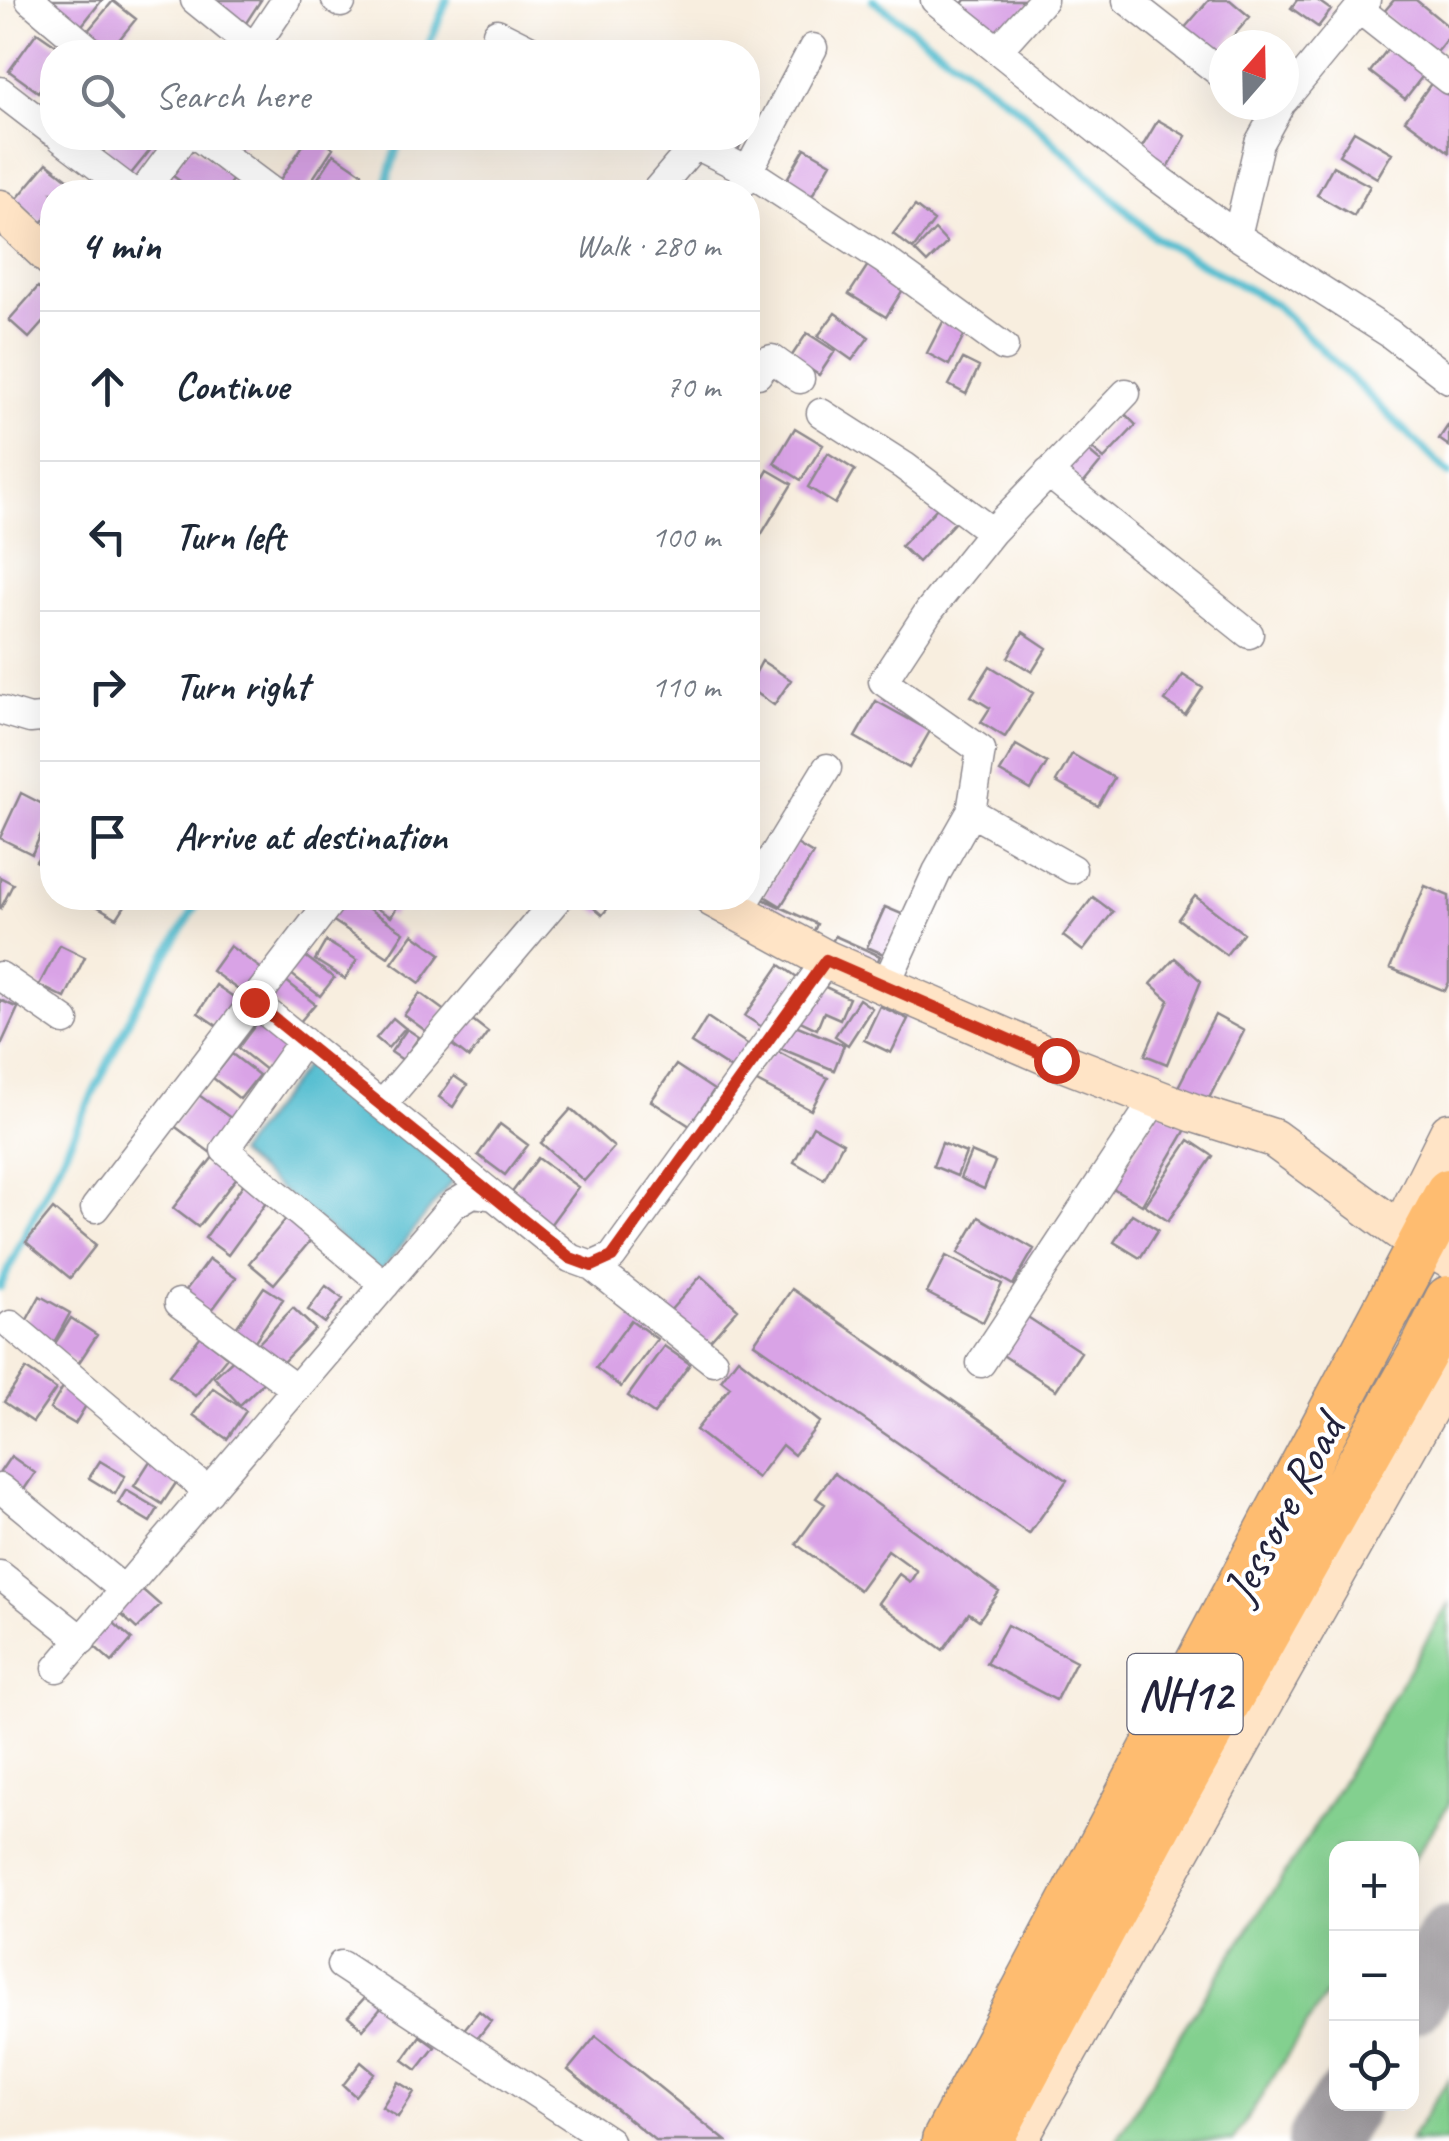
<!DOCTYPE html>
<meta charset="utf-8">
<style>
:root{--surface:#fff;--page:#f6f6f7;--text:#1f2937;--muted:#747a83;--line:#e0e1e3}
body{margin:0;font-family:Caveat,sans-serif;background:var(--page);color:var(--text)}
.controls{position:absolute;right:30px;bottom:30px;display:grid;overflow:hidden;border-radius:20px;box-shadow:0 10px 40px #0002}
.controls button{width:90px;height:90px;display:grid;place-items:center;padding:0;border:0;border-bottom:2px solid var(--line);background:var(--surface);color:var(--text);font:50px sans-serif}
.compass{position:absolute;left:1209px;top:30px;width:90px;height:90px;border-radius:50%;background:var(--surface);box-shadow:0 10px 40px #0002;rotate:20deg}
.stop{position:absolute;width:30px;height:30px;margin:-22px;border:8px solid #c8321e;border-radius:50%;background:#fff}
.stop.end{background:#c8321e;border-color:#fff;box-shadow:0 2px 10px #0008}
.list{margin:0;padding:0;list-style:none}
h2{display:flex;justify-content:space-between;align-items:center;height:130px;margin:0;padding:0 40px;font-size:42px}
h2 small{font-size:32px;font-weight:400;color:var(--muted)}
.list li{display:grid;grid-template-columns:65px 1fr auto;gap:30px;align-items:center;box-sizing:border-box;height:150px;padding:0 40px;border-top:2px solid var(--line)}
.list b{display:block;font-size:38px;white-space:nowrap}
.list em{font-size:32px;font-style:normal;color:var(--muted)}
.icon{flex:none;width:55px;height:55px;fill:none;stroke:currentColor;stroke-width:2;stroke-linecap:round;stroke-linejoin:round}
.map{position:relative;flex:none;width:1449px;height:2141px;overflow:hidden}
.search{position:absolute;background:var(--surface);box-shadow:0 10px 40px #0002;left:40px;top:40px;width:720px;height:110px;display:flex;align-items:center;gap:25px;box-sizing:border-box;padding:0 35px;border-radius:40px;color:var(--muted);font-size:38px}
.panel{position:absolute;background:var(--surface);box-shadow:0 10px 40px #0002;left:40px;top:180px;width:720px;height:730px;border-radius:40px}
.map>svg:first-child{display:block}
.green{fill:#83d08f;stroke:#527965;stroke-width:2.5}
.water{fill:#54bed0;stroke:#3b7086;stroke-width:2.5}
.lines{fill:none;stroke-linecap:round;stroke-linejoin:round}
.stream{stroke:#54bed0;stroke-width:8}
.taxiway{stroke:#8d888d;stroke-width:68}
.building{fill:#d9a3e6}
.street-casing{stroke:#8d888d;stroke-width:31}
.secondary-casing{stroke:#8d888d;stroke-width:41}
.highway-casing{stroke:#8d888d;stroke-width:51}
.street{stroke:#fff;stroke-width:28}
.secondary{stroke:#ffe4c6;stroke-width:38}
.highway{stroke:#febc70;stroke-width:48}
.route{stroke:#c8321e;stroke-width:12}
.labels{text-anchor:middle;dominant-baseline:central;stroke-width:8;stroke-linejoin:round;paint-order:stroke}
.shield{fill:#fff;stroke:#646476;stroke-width:2.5}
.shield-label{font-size:45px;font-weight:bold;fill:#22223b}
.street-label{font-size:48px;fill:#22223b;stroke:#fff}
</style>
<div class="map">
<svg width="1449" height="2141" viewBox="0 0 1449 2141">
<rect width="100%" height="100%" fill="#fff"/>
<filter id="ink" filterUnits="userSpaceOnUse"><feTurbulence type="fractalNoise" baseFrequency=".01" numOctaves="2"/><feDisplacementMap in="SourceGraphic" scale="20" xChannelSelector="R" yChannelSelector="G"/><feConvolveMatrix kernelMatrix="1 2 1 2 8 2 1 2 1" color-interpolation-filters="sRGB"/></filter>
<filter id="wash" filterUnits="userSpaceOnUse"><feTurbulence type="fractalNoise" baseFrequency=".0048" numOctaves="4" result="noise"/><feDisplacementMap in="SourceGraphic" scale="40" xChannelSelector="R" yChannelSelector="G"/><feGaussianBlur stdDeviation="2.25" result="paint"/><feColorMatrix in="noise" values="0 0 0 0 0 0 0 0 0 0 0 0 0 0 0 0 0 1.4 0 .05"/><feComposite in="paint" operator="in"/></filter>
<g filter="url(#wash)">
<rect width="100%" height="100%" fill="#f8eedf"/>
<!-- green -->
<path class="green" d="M1449,1603V1804L1412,1862V1848H1336V1979L1233,2141H1116L1182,2031L1306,1841Z
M1449,2078V2141H1409Z"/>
<!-- water -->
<path class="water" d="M311,1058L454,1179L381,1272L237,1154Z"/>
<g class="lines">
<!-- stream -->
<path class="stream" d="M873,0L1019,109L1154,237L1276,305L1449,474
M426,52L447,0
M384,192L400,138
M0,1287L135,1007L201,898"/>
<!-- taxiway -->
<path class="taxiway" d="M1412,2000L1449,1941
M1321,2141L1345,2104"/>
</g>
<g id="blocks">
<!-- building -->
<path class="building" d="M50,0H102L79,29Z
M219,0H261L244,26L216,4Z
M965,0H1033L996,39L961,5Z
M1209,0H1230L1250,17L1214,58L1182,31Z
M1297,0H1317L1331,10L1318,27L1291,8Z
M1394,0H1416L1449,27V36L1433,56L1382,14Z
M113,1L136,19L109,52L86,33Z
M37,32L66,52H52V73L38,92L9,71Z
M1393,42L1428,69L1405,99L1370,72Z
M1437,75L1449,84V152L1405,120Z
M748,98L756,100L748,122Z
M1158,120L1186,136L1167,169L1139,152Z
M1354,131L1392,153L1377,178L1339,155Z
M114,138H160L126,180L98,158Z
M227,138H248L239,148Z
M308,138H317L333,148L304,192H290L277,184Z
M723,138H743L734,161L717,155Z
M190,145L234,178L223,192H195L169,173Z
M805,148L831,163L807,204L781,189Z
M334,154L362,173L349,192H309Z
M47,163L74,184L67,192H52V210L42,223L15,201Z
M1333,166L1370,186L1354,216L1317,195Z
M915,206L934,221L913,249L893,234Z
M935,230L947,243L927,263L915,251Z
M868,265L904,288L886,317L849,294Z
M38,287L52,299V312L29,338L9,320Z
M835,313L869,337L852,360L818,336Z
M944,320L966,332L949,365L927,353Z
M807,333L835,351L819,375L791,357Z
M963,359L979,367L966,394L949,385Z
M1122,411L1136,425L1104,459L1089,446Z
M1449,424V446L1439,439Z
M795,428L823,445L801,480L774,463Z
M1082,446L1101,462L1078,490L1059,474Z
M828,453L855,470L835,504L808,487Z
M768,470L792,484L761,535L748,527V504Z
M939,506L955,522L918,562L901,546Z
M1023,632L1047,648L1032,672L1008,657Z
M762,661L791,680L774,705L748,687Z
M990,666L1033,693L1005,737L981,722L990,708L971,696Z
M1183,675L1203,688L1185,715L1165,701Z
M876,701L930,731L909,768L855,737Z
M1016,745L1047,763L1031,790L1000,772Z
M1072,754L1114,778L1098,806L1056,782Z
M21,793L52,809L32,854L0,838Z
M52,836V871L36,861Z
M795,843L813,854L781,906L763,895Z
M0,877L13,884L0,910Z
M1425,886L1449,896V982L1445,991L1390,968Z
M1195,896L1243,933L1226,955L1178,919Z
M1093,897L1113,912L1083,951L1063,936Z
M83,898H130L117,918Z
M290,898H328L316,915Z
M339,898H352L404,932L388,957L326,916Z
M359,898H393L400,902L391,917Z
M582,898H617L602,915Z
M763,899L817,924L810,940L756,914Z
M885,907L904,915L886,955L867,947Z
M413,934L441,954L420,983L392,963Z
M835,936L880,956L872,974L827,953Z
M326,941L357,960L345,979L315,960Z
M60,945L85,957L65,998L39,985Z
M230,946L266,972L248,997L212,971Z
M301,953L334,978L320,996L287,971Z
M1175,958L1201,981L1167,1064L1145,1055L1169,1000L1151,984Z
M780,965L800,979L765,1029L745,1016Z
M285,980L315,1004L299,1023L269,999Z
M817,983L849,998L840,1019L824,1012L817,1029L800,1021Z
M216,985L244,1004L226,1032L198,1013Z
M420,993L446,1012L430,1034L404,1015Z
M859,999L872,1008L848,1045L835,1036Z
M0,1000L18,1008L0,1047Z
M880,1006L908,1019L891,1053L864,1040Z
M461,1011L488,1032L469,1058L442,1037Z
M1215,1015L1244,1031L1207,1102L1178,1087Z
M262,1016L292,1040L267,1071L238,1048Z
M707,1017L749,1045L733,1070L691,1043Z
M393,1018L405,1028L388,1048L376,1038Z
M788,1022L844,1045L834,1070L777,1047Z
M407,1029L419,1037L403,1060L391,1052Z
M773,1049L828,1078L811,1110L755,1081Z
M232,1054L259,1075L240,1099L213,1078Z
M676,1065L714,1090L690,1126L651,1101Z
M454,1076L467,1085L453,1107L439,1097Z
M196,1093L235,1121L211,1153L173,1125Z
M571,1109L614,1147L584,1181L541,1143Z
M1159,1109L1188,1126L1142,1205L1113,1188Z
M500,1124L528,1145L505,1175L478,1155Z
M813,1126L843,1143L824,1179L794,1162Z
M1189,1140L1213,1156L1168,1221L1145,1205Z
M942,1143L966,1153L957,1176L933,1166Z
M217,1152L242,1171L198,1227L173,1208Z
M971,1152L995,1162L984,1189L960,1178Z
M538,1158L578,1187L550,1225L510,1195Z
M247,1179L271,1196L228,1255L205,1238Z
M53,1209L96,1245L70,1278L26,1242Z
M291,1213L316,1234L274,1284L249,1263Z
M1132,1214L1158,1230L1140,1258L1114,1242Z
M979,1217L1034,1249L1013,1285L958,1253Z
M946,1256L1002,1284L983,1322L927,1293Z
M209,1259L236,1278L209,1314L183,1294Z
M701,1276L738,1309L705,1346L668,1313Z
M326,1286L343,1299L325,1323L308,1310Z
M264,1287L283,1299L251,1347L232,1334Z
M792,1289L1067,1480L1029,1534L754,1343Z
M40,1296L70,1313L53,1344L23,1327Z
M293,1308L315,1329L277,1368L255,1347Z
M1026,1316L1081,1352L1056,1390L1001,1354Z
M71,1318L97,1335L78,1364L52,1348Z
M631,1320L657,1339L621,1387L596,1368Z
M201,1336L227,1357L195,1396L169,1375Z
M664,1346L690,1364L654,1414L628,1396Z
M240,1353L266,1380L240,1405L214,1377Z
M738,1358L820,1422L794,1455L782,1445L757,1478L696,1430L730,1387L721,1380Z
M26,1369L56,1389L33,1422L4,1402Z
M66,1382L91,1397L75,1424L50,1409Z
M213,1388L246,1411L227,1439L193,1415Z
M11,1456L35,1473L21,1494L0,1480V1472Z
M100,1461L125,1476L115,1494L89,1478Z
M150,1461L178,1480L162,1504L134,1486Z
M834,1473L999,1592L979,1620L969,1613L943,1650L878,1603L899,1574L910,1582L917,1571L888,1550L859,1590L796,1544L825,1504L816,1498Z
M126,1490L158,1509L150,1522L118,1503Z
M136,1584L160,1605L137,1629L114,1608Z
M106,1616L132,1639L112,1662L86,1639Z
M1007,1625L1076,1661L1056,1700L986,1663Z
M368,1994L383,2006L363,2029L348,2016Z
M479,2011L491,2021L470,2048L457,2038Z
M420,2036L435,2047L417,2070L403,2060Z
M596,2036L726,2141H656L568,2070Z
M361,2062L374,2073L355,2096L343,2085Z
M398,2082L414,2092L398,2117L382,2107Z"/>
</g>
</g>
<g filter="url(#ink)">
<use href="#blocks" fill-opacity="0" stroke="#8d888d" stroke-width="2.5"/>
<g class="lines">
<!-- street casing -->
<g class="street-casing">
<path id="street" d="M30,0L92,52
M195,0L259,52
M336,0L341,3
M935,0L1150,172L1237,236L1389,333L1449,379
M1127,0L1224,76
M1359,9L1449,80
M497,33L535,52
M998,50L1043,0
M251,52L286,0
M0,91L52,131
M1284,100L1366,0
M61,138L132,192
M200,138L272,192
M682,138L748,171L883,259L1004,347
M143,192L183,138
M655,192L695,145
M737,192L813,48
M1237,236L1259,143L1280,105
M748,374H758L766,361L772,359L800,379
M821,413L904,466L992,532
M1048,473L1249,634
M0,710L30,719L52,717
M971,812L981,750L883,681L929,611L992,532L1126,393
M739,912L827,768
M0,976L65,1021
M885,986L937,872L971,812L1072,869
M254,1002L494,1196
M303,1041L225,1150L385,1285
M382,1105L558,898
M95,1208L333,898
M592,1266L713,1361
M179,1303L296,1389
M11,1325L209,1492
M981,1363L1156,1098
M0,1488L124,1590
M0,1575L82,1640
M57,1668L454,1204L473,1193L494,1196L570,1258L592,1266L612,1257L827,960
M341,1965L609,2141"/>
</g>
<!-- secondary casing -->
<g class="secondary-casing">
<path id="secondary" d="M0,209L52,258
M713,898L827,960L1057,1060L1194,1113L1273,1138L1400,1231L1449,1259
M1400,1231L1449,1132
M1018,2141L1449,1373"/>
</g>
<!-- highway casing -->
<g class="highway-casing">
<path id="highway" d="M946,2141L1449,1193
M988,2141L1162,1816L1421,1356L1449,1300"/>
</g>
<!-- street -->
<use href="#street" class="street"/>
<!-- secondary -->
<use href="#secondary" class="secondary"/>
<!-- highway -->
<use href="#highway" class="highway"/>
</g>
</g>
<g class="lines" filter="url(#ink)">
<!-- route -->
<path class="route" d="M254,1002L570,1258L592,1266L612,1257L826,960L1056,1060"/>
</g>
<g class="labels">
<!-- shield labels -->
<rect class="shield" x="1127.5" y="1654" width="115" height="80" rx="8"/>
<g class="shield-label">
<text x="1185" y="1694">NH12</text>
</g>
<!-- street labels -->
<g class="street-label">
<text transform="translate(1283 1509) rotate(-62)">Jessore Road</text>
</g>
</g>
</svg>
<div class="controls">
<button>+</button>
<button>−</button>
<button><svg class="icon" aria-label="locate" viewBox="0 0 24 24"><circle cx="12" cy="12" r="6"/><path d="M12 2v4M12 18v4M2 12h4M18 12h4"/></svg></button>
</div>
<svg class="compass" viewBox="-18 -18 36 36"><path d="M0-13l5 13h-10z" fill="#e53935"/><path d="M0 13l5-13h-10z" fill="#747a83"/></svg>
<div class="stop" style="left:1056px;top:1060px"></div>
<div class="stop end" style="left:254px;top:1002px"></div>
<div class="search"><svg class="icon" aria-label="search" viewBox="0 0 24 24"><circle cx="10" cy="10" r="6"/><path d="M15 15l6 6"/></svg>Search here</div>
<section class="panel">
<h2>4 min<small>Walk · 280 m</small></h2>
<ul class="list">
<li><svg class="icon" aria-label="ahead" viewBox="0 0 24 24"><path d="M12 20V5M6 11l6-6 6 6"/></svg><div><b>Continue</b></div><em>70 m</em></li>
<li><svg class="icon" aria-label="left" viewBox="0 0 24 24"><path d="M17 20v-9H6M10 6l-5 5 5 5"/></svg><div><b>Turn left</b></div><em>100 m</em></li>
<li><svg class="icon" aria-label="right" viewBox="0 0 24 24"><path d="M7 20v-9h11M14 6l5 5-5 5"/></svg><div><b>Turn right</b></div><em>110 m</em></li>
<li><svg class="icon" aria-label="arrive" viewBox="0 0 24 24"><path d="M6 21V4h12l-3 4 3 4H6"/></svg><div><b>Arrive at destination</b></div></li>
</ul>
</section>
</div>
